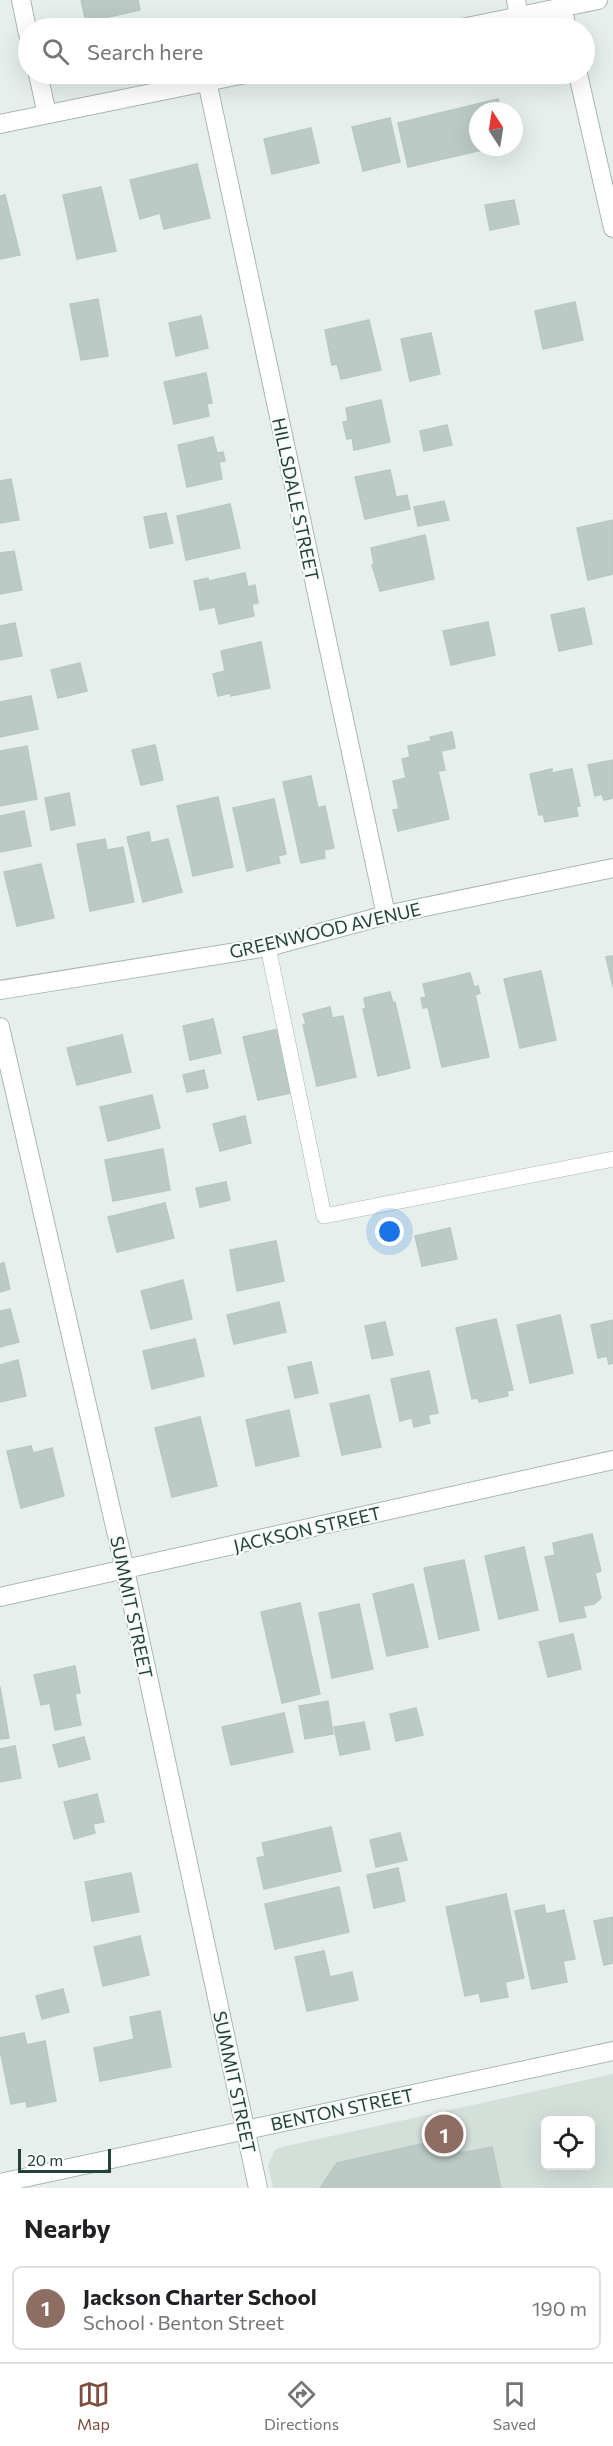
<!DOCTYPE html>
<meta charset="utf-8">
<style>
:root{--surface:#fff;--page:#f6f6f6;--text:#202124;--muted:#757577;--line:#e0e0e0;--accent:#7f4e3f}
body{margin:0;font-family:Commissioner,sans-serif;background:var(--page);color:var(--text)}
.controls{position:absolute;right:18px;bottom:18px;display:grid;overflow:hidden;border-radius:9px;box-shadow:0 6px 24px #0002}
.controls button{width:54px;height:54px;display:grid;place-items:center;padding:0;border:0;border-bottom:2px solid var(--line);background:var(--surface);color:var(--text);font:30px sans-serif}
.compass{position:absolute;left:469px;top:102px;width:54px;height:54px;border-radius:50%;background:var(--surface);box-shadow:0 6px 24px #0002;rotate:348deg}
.scale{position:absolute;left:18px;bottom:15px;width:93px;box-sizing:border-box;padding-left:6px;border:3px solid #24423a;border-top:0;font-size:16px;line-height:21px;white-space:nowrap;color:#24423a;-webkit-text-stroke:4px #f7fbf9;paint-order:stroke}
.you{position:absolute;left:390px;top:1232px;width:21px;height:21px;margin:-15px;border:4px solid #fff;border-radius:50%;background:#1a73e8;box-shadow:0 0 0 9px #1a73e833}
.badge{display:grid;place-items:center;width:39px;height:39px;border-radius:50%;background:var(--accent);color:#fff;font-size:20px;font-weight:700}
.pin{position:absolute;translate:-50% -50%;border:3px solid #fff;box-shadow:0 2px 6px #0006}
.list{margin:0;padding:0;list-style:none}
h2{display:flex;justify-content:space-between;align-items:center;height:78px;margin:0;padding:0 24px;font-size:26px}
h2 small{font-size:20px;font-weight:400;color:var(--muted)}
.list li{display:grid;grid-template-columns:39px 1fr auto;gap:18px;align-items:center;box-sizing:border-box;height:84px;margin:0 12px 12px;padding:0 12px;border:2px solid var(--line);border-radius:9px}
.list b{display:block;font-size:22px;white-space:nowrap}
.list p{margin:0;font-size:20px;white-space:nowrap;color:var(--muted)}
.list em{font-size:20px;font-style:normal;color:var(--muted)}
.icon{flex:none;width:33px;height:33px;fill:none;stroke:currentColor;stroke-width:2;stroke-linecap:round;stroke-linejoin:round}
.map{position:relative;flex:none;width:613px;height:2188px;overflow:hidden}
.search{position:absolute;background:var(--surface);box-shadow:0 6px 24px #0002;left:18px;right:18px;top:18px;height:66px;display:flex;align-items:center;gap:15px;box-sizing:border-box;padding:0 21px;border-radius:33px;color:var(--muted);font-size:22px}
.sheet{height:174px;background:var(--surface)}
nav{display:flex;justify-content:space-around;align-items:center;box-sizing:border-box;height:84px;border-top:2px solid var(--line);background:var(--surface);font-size:16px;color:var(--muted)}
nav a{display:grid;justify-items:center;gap:3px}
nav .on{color:var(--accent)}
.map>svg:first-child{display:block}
.built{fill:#d4dfda;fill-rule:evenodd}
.building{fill:#bbcac4;stroke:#b8c9c2;stroke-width:1.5}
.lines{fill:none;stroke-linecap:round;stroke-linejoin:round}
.service-casing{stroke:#a8b8b2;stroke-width:16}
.minor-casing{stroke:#a8b8b2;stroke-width:20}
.tertiary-casing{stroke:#a8b8b2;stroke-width:20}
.service{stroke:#fff;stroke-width:15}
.minor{stroke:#fff;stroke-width:18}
.tertiary{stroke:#fff;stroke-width:18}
.labels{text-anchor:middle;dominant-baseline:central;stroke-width:4.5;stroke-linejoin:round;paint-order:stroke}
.street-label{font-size:18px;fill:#24423a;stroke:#f7fbf9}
</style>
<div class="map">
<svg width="613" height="2188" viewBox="0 0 613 2188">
<rect width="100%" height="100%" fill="#e6efeb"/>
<!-- built -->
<path class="built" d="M613,2074V2188H273L268,2165L275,2150L282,2147ZM546,2120H590V2166H546Z"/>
<!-- building -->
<path class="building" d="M81,0H138L140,10L86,22Z
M498,99L501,111H478V147H495L408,167L398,123Z
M390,118L400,162L363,171L352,127Z
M311,128L319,163L272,174L264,139Z
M197,164L210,218L164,229L160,213L140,219L130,180Z
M101,187L116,251L77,259L63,195Z
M5,195L20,255L0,259V196Z
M514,200L519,224L490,230L485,205Z
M98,299L108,356L81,360L70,304Z
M575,302L583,340L543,349L535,311Z
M201,316L208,348L176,356L169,323Z
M369,320L381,370L341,379L337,364L332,365L325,330Z
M431,333L440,374L410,381L401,339Z
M206,373L212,403L207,404L209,416L174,424L164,382Z
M381,400L390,442L354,450L352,438L347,439L343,422L348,421L346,408Z
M447,425L452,445L424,451L420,431Z
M213,437L217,453L223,452L225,461L219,462L222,479L187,487L178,445Z
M390,470L396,497L407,495L410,509L365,519L355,477Z
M11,479L19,520L0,523V481Z
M444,501L449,520L418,526L414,507Z
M230,504L240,548L186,560L177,516Z
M166,513L173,543L150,548L144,517Z
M613,520V574L588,580L577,528Z
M425,535L434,579L380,591L372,565L374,564L371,548Z
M14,551L22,590L0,594V553Z
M245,573L248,587L255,585L258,603L252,604L254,616L219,624L215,607L200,610L194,581L208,578L209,581Z
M584,608L592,644L559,651L551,615Z
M488,622L495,655L451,665L443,631Z
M15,623L22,656L0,660V626Z
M261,642L270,688L231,696L230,693L218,696L213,674L225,671L221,651Z
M80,663L87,691L58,698L51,670Z
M31,696L38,729L0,737V702Z
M452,732L455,748L441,751L445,770L438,771L449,819L398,831L393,810L399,809L393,781L406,778L402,759L410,757L408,746L431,741L430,737Z
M155,745L163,780L141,785L132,750Z
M27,746L37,799L0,806V751Z
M613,760V798L604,800L602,794L595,796L588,765Z
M552,769V773L572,769L580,806L576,807L578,816L545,822L543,814L539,815L530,774Z
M311,776L318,808L325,806L334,848L324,850L325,858L301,863L283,782Z
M69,793L75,825L51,830L45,798Z
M218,797L233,867L193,876L177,806Z
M274,799L286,854L278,856L280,863L247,871L233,808Z
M24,811L31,846L0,852V816Z
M149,832L151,843L168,839L182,892L143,902L127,837Z
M105,839L107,850L123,847L134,902L90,911L77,844Z
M41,864L54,918L17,926L4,872Z
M613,956V987L606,957Z
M541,971L556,1040L520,1048L504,979Z
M470,973L474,987L478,986L480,993L475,995L489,1057L442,1067L428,1007L423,1008L421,998L426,997L423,984Z
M390,992L393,1003L395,1002L410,1068L378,1076L363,1009H366L364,998Z
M330,1007L332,1018L343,1016L356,1077L317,1086L303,1025L306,1024L303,1014Z
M213,1019L221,1053L190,1060L183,1026Z
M279,1029L290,1073L286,1074L291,1093L258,1100L243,1037Z
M122,1035L131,1072L77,1085L67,1048Z
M204,1070L208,1088L187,1092L183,1075Z
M152,1095L160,1128L108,1141L100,1107Z
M245,1116L251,1143L220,1151L213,1124Z
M163,1149L170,1190L113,1201L105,1160Z
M226,1182L230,1200L200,1207L196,1188Z
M165,1203L174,1238L117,1252L108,1217Z
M450,1228L457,1259L422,1266L415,1236Z
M276,1241L284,1281L237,1291L230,1250Z
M4,1263L10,1289L0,1292V1264Z
M183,1280L192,1319L151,1329L141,1291Z
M279,1302L286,1332L234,1344L227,1315Z
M10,1309L19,1342L0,1347V1311Z
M560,1315L573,1373L530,1383L517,1325Z
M496,1319L513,1390L507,1391L508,1396L479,1402L478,1398L472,1399L456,1328Z
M613,1320V1363L609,1364L607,1356L598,1358L591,1325Z
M385,1322L393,1355L372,1359L365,1326Z
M195,1339L204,1376L152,1389L143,1351Z
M18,1360L26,1396L0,1402V1365Z
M311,1362L318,1393L295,1398L288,1367Z
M429,1371L438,1413L428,1415L430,1423L414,1427L412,1418L400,1421L391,1379Z
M369,1395L381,1447L342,1455L330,1404Z
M289,1410L299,1456L256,1466L246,1420Z
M200,1417L217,1486L172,1497L155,1428Z
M31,1446L33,1453L52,1448L64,1496L21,1508L7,1451Z
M592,1534L601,1571L595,1573L601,1598L594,1604L583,1606L586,1617L560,1622L545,1557L555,1555L553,1543Z
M524,1547L538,1610L499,1619L485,1556Z
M464,1560L479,1630L439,1639L424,1568Z
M413,1584L428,1647L387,1656L373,1594Z
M300,1603L320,1694L282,1703L261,1612Z
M359,1604L373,1669L332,1678L319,1613Z
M573,1634L581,1669L548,1677L539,1642Z
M75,1666L80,1693L75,1694L81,1725L55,1730L50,1703L41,1705L34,1675Z
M0,1687L9,1738L0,1739Z
M328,1701L333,1734L305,1739L299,1706Z
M416,1708L423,1735L396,1741L390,1714Z
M284,1713L293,1752L231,1765L222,1727Z
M364,1722L370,1749L340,1755L334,1727Z
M84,1737L90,1759L59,1767L53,1745Z
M15,1746L21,1778L0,1782V1749Z
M97,1794L104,1822L93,1824L95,1833L74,1839L64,1802Z
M331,1827L341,1871L264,1889L257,1858L265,1856L262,1843Z
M400,1833L407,1860L376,1867L370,1840Z
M398,1868L405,1901L374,1908L367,1875Z
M131,1873L139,1912L92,1921L85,1882Z
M339,1887L349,1932L275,1949L265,1904Z
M506,1894L524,1978L505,1982L508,1997L481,2002L479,1993L465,1996L446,1907Z
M544,1905L546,1914L564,1910L575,1959L563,1961L567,1982L532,1989L515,1911Z
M613,1917V1963L604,1965L594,1921Z
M140,1936L149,1975L103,1986L94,1947Z
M324,1951L330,1977L352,1972L358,2000L307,2011L295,1957Z
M63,1989L69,2012L42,2019L36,1996Z
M160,2011L171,2067L100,2081L94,2048L134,2039L130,2017Z
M24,2033L27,2045L45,2041L56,2101L27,2107L26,2101L11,2104L0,2050V2038Z
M457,2136L460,2153L492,2147L501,2188H320L337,2163Z"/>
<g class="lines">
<!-- service casing -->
<g class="service-casing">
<path id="service" d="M268,947L324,1216L613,1159"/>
</g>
<!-- minor casing -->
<g class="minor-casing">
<path id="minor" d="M21,0L28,34
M516,0L519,17
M562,7L567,28
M38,74L47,114
M578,74L613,228
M207,81L386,915
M0,990L268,947L386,915L613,868
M0,1597L613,1460
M0,2183L613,2051"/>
</g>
<!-- tertiary casing -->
<g class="tertiary-casing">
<path id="tertiary" d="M462,28L598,0
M0,124L245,74
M0,1027L125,1570L258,2188"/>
</g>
<!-- service -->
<use href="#service" class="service"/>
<!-- minor -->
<use href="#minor" class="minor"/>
<!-- tertiary -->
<use href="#tertiary" class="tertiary"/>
</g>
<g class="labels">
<!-- street labels -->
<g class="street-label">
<text transform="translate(296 499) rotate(78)">HILLSDALE STREET</text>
<text transform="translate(325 930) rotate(-13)">GREENWOOD AVENUE</text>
<text transform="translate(307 1529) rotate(-13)">JACKSON STREET</text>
<text transform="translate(132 1607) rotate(78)">SUMMIT STREET</text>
<text transform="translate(235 2082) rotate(78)">SUMMIT STREET</text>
<text transform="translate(342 2109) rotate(-12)">BENTON STREET</text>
</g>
</g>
</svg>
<div class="controls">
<button><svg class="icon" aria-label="locate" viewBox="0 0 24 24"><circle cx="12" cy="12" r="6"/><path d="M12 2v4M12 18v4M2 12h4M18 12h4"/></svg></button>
</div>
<svg class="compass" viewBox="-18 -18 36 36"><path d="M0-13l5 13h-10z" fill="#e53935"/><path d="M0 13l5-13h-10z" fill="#757577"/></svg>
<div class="scale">20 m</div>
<div class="you"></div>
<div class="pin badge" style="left:444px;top:2134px;background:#8d6e63">1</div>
<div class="search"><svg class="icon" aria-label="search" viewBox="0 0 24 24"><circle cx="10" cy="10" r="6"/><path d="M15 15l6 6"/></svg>Search here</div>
</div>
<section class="sheet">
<h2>Nearby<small></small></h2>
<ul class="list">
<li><span class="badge" style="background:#8d6e63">1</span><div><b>Jackson Charter School</b><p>School · Benton Street</p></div><em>190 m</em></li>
</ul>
</section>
<nav>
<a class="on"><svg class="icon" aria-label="map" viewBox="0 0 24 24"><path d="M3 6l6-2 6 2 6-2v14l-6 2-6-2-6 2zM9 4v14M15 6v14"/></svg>Map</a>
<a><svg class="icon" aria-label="directions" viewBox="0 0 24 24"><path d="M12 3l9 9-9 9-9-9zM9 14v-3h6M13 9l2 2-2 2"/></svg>Directions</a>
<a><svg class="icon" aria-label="saved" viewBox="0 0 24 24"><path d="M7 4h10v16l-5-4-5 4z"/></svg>Saved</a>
</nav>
